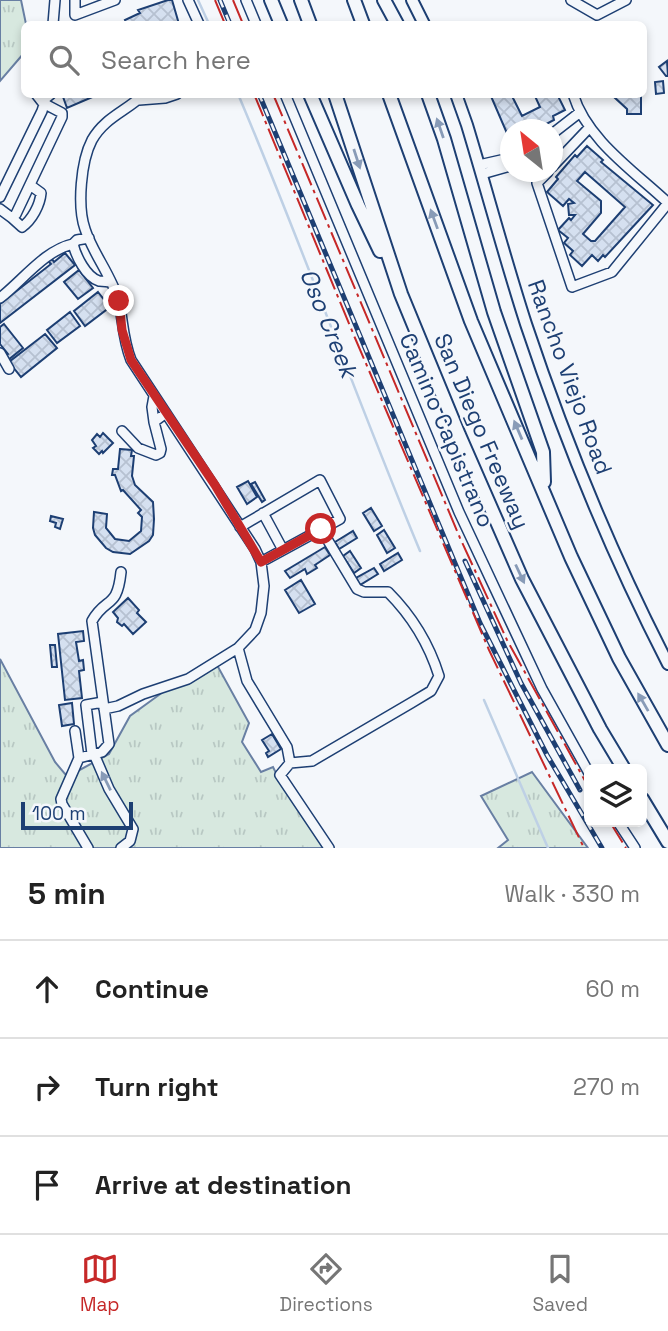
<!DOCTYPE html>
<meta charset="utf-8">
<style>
:root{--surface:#fff;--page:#f2f2f2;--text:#222;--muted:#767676;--line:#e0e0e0;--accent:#c62828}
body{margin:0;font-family:"Space Grotesk",sans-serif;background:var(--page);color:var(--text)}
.controls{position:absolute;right:21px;bottom:21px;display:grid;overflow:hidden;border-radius:10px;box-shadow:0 4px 10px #0003}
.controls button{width:63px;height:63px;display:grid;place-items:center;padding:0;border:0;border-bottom:2px solid var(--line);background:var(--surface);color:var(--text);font:35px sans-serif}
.compass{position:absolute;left:500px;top:119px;width:63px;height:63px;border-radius:50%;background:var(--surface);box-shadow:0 4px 10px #0003;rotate:330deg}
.scale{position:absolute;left:21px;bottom:18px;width:112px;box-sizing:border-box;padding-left:7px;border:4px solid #1d3f73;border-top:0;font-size:19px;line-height:24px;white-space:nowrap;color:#1d3f73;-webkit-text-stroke:5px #f4f7fb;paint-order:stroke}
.stop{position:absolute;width:21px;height:21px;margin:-16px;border:5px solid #c62828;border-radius:50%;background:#fff}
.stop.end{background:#c62828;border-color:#fff;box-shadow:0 2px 7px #0008}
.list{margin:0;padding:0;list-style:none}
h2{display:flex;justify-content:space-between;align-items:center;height:91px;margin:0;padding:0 28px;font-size:30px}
h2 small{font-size:23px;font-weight:400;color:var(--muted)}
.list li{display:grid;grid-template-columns:46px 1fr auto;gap:21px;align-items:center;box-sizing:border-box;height:98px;padding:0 28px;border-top:2px solid var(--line)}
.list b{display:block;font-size:26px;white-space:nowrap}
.list em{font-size:23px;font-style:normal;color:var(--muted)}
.icon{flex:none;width:38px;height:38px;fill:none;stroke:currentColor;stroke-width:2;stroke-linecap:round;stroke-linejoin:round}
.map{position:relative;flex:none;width:668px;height:848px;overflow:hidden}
.search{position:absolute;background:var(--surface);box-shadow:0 4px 10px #0003;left:21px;right:21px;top:21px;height:77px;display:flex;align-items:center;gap:18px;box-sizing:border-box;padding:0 24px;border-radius:10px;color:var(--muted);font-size:26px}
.sheet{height:385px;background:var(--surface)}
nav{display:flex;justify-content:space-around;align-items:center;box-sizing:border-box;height:98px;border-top:2px solid var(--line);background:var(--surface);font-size:19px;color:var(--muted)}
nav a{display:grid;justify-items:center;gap:4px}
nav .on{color:var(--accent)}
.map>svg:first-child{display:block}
.grass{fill:url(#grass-tufts);stroke:#687fa3;stroke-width:2}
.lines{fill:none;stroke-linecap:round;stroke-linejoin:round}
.stream{stroke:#bed0e5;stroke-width:2.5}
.building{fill:url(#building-cross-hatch);stroke:#1d3f73;stroke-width:2;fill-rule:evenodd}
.minor-casing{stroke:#1d3f73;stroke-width:12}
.major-casing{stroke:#1d3f73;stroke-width:14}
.highway-casing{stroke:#1d3f73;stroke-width:16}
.minor{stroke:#f4f7fb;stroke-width:9}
.major{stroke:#f4f7fb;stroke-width:10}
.highway{stroke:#f4f7fb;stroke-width:12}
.rail-casing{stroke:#1d3f73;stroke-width:5}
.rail{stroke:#f4f7fb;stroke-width:2.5;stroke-dasharray:8;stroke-linecap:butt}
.power{stroke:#c62828;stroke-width:2;stroke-dasharray:24 5 3.5 5;stroke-linecap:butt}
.oneway{fill:#889bb7}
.route{stroke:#c62828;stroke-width:9}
.labels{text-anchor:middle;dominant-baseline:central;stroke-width:5;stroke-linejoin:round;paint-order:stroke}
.street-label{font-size:23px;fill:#1d3f73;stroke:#f4f7fb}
.water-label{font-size:24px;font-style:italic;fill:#1d3f73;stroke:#f4f7fb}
</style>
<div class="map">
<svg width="668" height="848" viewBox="0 0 668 848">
<defs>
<pattern id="grass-tufts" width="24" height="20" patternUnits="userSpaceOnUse" patternTransform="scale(1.75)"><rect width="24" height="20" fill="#d7e8df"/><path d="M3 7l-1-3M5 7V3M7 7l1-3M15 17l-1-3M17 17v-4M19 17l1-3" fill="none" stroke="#b8c8c3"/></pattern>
<pattern id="building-cross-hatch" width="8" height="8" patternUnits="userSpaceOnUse" patternTransform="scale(1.75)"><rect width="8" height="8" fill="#d5e0f0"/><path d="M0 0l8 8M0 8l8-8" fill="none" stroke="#b6c1d1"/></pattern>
</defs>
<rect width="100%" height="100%" fill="#f4f7fb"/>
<!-- grass -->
<path class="grass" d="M0,0H21L26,24L24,53L0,81Z
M0,659L55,762L65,774L76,772L109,754L130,716L163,692L217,665L249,723L242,742L261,772L273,767L281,783L331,848H0Z
M532,772L588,848H498L508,840L481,796Z"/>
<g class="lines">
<!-- stream -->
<path class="stream" d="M198,0L209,24
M238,94C302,245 357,400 420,551
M484,700L548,848"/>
</g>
<!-- building -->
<path class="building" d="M168,0H172L179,24H127L125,20L140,13L138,10Z
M667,61L668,76H666L659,67Z
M663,81L664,93L656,94L655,82Z
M62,94H97V95L67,108Z
M490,94H519L513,98L522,116L540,107L534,94H557L565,110L553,116L554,120L535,130H510L509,138Z
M616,94H641V114H627V109L614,97Z
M587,146L603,160L601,162L653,205L605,257L603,255L598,261L592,255L582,266L570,255L573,251L564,243L568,238L558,230L569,218L571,220L575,215H569L568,204L574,203L569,199L563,206L547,192L558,179L556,177L575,155L577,157ZM585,172L625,207L595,241H591L583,234L601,213V201L577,181Z
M65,253L75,265L0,323V304L51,264L48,261L52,259L54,262Z
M79,270L93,288L78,299L64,282Z
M98,292L110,307L85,326L74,311Z
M70,312L80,326L57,343L47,330Z
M4,324L23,348L8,360L5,356L8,354L0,344V327Z
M45,334L57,348L21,377L9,362Z
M103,433L113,443L103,453L102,451L99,454L93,448L96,446L92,440L97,434L100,437Z
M120,449L132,450L131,456H134L132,476L135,485L153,502L154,519L153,535L149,541L130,554L113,552L106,548L95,535L93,528L94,512L107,514L106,528L115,539L129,541L141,531L142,517L138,513L141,510L123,490L121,491L115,475H112L113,469H118Z
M248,481L257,497L247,504L237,487Z
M255,482L265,500L262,502L251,484Z
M371,508L382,526L374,531L363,513Z
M51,516L63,519L60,529L55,527L56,523L50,521Z
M384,530L395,548L387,553L377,535Z
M353,531L357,538L339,549L335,542Z
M325,547L330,555L315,565L317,568L307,574L305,569L290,578L285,571Z
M350,551L361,568L354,573L343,556Z
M398,553L402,560L384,571L380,564Z
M374,568L378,574L360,585L356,578Z
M301,580L315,604L299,613L285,590Z
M128,598L139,610L137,613L146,622L133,634L124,624L122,626L117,622L118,618L113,612Z
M83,631L84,641L76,642L79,661L83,660L84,670L79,671L82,698L65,700L58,634Z
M50,645H55L57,667H52Z
M72,703L74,724L62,726L59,705Z
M272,734L281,749L268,757L266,753L269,751L262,740Z"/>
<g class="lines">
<!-- minor casing -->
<g class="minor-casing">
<path id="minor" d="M75,0V15L115,0
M188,0L199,24
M246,0L256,24
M571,0L597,15L626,0
M53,24L55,0
M285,94L459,512L542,689L589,773
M139,100L165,98L177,94
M552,134L579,113
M479,165L510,158
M552,167L589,128
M548,172L537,183L572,287L612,272L668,203C634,171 587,140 573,94
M482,174L510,166
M0,197L42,111L46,98L51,94
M0,209L12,218L16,214L62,117V113L43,103L36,94
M12,218L22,227C32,220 40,205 41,193L30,185
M89,238L77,240L73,244C76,256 86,277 99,281C100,281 110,282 110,282
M0,298C22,281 45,250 73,244
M0,353L9,369
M154,396L152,407L154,422L166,413
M122,431L138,448L156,455L160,453L161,449L154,422
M263,513L283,550
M240,527L320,480L340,519L261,562
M238,648L247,681L287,747L290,763L280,775L329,848
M104,709L118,706L143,694L188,679L238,648L255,630L261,613L264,586L261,562L255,549L131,360C123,340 123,321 119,302C112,276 93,254 85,229C77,206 81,161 92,140C105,117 127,111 144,94
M75,731L79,758L102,752L109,744L92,621C106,596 117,610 121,572
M92,754L86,705L103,702
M94,754L109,789L133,829L130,841L121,848
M79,758L61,799L62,804L88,848
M290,763L312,761L411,703L431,691L439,676C429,644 412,616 388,592H364L357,589L321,529
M618,822L635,848"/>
</g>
<!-- major casing -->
<g class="major-casing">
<path id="major" d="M412,0L424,24
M456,94L467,125C487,191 505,259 526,324C565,441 612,555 668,664"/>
</g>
<!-- highway casing -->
<g class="highway-casing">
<path id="highway" d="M271,0L281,24
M301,0L310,24
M354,0L363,24
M384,0L397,24
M310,94L358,205L380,251
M335,94L401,294L459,435L522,579L600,729L624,769
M389,94L471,321L571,557L619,658L668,745
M428,94L444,139L494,312L543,452L544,482
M642,799L668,842"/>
</g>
<!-- minor -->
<use href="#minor" class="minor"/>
<!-- major -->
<use href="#major" class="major"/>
<!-- highway -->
<use href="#highway" class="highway"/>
<!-- rail casing -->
<g class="rail-casing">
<path id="rail" d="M220,0L230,24
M259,94L480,623L547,755L602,848
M465,561L521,683L580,790"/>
</g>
<!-- rail -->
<use href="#rail" class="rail"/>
<!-- power -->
<path class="power" d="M215,0L225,24
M233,0L243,24
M254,94L355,338L489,650L584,848
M273,94L460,538L507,640L589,788
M610,822L626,848"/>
</g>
<!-- one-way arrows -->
<defs><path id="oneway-solid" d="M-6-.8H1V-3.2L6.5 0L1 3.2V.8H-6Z" transform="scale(1.75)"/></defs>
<g class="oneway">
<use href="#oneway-solid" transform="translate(440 128) rotate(-109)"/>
<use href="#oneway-solid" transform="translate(357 159) rotate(72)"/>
<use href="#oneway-solid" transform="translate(434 219) rotate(-110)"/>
<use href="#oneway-solid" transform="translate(518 430) rotate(-113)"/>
<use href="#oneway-solid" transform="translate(520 574) rotate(65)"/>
<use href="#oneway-solid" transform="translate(643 702) rotate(-120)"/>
<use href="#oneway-solid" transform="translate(106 781) rotate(-116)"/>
</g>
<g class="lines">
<!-- route -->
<path class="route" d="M119,301L122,330L131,360L215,485L261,562L321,529"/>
</g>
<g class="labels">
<!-- street labels -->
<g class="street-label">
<text transform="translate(570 377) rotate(70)">Rancho Viejo Road</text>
<text transform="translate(447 430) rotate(67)">Camino Capistrano</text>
<text transform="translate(482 431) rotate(67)">San Diego Freeway</text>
</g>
<!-- water labels -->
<g class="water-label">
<text transform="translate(329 323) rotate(68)">Oso Creek</text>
</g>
</g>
</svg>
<div class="controls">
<button><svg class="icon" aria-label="layers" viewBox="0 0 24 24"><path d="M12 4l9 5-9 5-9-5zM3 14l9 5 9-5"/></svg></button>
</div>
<svg class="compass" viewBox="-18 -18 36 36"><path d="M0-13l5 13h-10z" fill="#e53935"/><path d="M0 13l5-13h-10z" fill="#767676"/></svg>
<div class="scale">100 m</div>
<div class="stop" style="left:321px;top:529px"></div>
<div class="stop end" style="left:119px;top:301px"></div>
<div class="search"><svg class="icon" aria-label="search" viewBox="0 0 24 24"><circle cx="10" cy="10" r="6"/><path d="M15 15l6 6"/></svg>Search here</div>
</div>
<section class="sheet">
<h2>5 min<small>Walk · 330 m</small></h2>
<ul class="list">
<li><svg class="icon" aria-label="ahead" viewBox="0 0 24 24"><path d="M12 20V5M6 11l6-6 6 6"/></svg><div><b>Continue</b></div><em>60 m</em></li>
<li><svg class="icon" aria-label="right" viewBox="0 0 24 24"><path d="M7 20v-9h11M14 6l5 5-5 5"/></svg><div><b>Turn right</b></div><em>270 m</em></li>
<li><svg class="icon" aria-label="arrive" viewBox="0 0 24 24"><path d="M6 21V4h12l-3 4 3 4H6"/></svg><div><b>Arrive at destination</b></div></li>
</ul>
</section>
<nav>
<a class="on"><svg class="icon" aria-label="map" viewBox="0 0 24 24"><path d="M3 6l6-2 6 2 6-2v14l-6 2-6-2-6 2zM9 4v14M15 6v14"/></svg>Map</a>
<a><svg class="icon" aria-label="directions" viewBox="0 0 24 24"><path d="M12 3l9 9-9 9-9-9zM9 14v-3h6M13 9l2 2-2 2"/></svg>Directions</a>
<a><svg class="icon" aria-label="saved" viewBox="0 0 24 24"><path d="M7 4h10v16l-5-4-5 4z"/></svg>Saved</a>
</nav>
